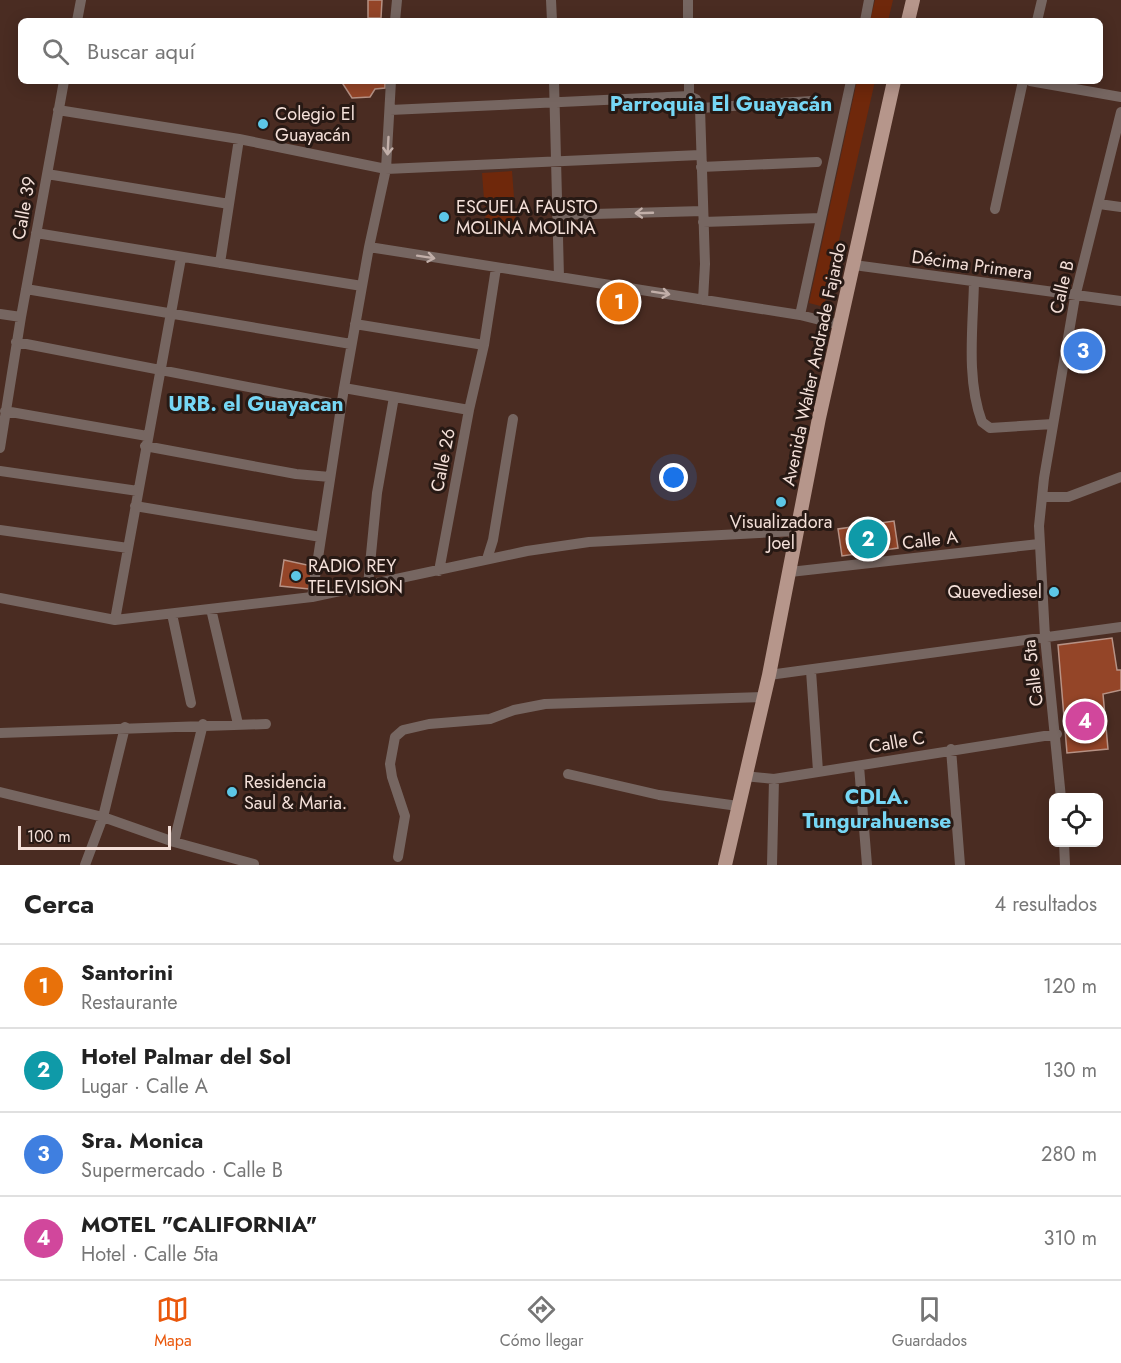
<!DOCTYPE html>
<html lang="es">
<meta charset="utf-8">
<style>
:root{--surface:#fff;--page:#f2f2f2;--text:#222;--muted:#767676;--line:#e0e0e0;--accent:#ea580c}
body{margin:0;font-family:Jost,sans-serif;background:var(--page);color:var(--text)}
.controls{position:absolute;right:18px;bottom:18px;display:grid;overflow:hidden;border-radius:9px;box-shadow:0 3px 15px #0003}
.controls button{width:54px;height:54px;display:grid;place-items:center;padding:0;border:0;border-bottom:2px solid var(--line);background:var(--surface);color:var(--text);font:30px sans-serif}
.scale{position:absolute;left:18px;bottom:15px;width:153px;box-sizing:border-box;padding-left:6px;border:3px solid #f4e0d9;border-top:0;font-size:16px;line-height:21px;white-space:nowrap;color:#f4e0d9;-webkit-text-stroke:4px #271914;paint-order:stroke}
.you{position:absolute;left:674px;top:478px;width:21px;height:21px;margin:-15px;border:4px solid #fff;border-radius:50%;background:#1a73e8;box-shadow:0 0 0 9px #1a73e833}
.badge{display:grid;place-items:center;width:39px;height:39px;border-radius:50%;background:var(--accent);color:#fff;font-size:20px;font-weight:700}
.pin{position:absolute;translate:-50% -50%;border:3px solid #fff;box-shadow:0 2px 6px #0006}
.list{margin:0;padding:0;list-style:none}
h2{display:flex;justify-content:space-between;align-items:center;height:78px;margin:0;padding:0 24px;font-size:26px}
h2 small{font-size:20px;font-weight:400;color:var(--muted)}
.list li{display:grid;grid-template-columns:39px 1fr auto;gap:18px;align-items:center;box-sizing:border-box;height:84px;padding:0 24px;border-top:2px solid var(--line)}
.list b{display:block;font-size:22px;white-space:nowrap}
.list p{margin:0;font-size:20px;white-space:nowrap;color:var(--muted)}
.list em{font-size:20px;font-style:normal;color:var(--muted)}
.icon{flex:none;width:33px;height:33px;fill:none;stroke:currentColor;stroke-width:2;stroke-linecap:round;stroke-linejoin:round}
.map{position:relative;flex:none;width:1121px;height:865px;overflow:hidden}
.search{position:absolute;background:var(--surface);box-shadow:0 3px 15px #0003;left:18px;right:18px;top:18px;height:66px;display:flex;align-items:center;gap:15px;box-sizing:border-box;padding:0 21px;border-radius:9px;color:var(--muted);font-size:22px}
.sheet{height:414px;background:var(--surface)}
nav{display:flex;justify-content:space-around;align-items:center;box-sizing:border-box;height:84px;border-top:2px solid var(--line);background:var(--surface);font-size:16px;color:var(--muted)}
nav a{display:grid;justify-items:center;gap:3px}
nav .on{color:var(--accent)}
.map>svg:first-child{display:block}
.green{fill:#6f280b}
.building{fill:#944528;stroke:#b79285;stroke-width:1.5}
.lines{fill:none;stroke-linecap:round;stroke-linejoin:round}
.minor{stroke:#766661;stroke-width:10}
.major{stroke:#b6968b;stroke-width:14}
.oneway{stroke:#c2afa9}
.poi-dot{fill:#5cc7e7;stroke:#271914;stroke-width:2}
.labels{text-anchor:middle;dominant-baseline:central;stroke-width:6;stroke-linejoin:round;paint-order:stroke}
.poi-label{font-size:18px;fill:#f4e0d9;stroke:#271914;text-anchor:start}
.street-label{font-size:18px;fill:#f4e0d9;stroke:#271914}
.quarter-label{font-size:21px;font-weight:bold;fill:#76d7f5;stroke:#271914}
</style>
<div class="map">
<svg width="1121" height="865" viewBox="0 0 1121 865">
<rect width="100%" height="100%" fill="#4a2c22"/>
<!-- green -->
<path class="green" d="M875,0H893L888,21H870Z
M857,81H875L824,307L809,303Z
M512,171L516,223L486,225L482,173Z"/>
<!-- building -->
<path class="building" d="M368,0H382L381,18H368Z
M341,81H385V88L375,89L370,97L352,98Z
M894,521L898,548L842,556L838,529Z
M284,560L312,566L309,589L280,586Z
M1112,638L1117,670H1121V690L1103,694L1108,749L1067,753L1058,645Z"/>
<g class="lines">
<!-- minor -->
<path class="minor" d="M551,0L552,21
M77,21L81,0
M395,21L397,0
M688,21V0
M865,21L869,0
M1037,21L1042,0
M554,81L559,277
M689,81V96L696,99L700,108L705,264L703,300
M1030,81L1121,97
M700,108L812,101
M58,110L239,139L386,169L700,155
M390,110L689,96
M701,167L817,162
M47,174L229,204
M1099,204L1121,207
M995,209L1023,81
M557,215L703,211
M703,222L821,218
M36,233L362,286
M369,247L800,315L840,325
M220,263L239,139
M854,265L1121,301
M974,282C973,327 966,379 982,422L990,428L1053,424
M26,289L351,344
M0,314L21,317
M800,315L851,81
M355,324L484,345
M16,342L341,405
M344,388L469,410L439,571
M469,410L484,345L496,268
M5,411L147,436
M145,446L296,474L330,477
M0,448L21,317L64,81
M0,471L138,491
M1042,497H1068L1121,477
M135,506L321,537
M0,530L128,548
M487,559L493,540L513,419
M790,572L1039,544
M368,585L377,493L394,397
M312,597L344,388L369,247L386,169L391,81
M0,598L115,620L312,597L527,551L589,542L796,531
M211,609L238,724
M172,614L191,703
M115,620L181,258
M811,671L818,771
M769,675L1121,627
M0,733L266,724
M951,749L960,865
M859,766L867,865
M568,774L659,795L738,806
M744,776L774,779L1057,734
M0,792L103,817L174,842L254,864
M1061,798L1045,637L1039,526L1044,478L1075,297L1121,112
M174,842L203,724
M1064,842L1065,865
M398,857L405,816L392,777L390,764L395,737L403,730L429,724L490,719L514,710L545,704L763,697
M85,865L103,817L125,727
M772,865L774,779"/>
<!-- major -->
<path class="major" d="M908,21L913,0
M725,865L769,675L819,418L894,81"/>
</g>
<!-- one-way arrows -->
<defs><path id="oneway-shaft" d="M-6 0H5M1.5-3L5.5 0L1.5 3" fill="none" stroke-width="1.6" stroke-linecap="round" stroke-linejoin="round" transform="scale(1.5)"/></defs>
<g class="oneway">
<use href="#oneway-shaft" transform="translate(388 146) rotate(93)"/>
<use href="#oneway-shaft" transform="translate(644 213) rotate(178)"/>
<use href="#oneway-shaft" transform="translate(426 257) rotate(9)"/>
<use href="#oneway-shaft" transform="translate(661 293) rotate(9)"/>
</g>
<!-- markers -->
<g class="poi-dot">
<circle cx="263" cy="124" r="6"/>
<circle cx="444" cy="217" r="6"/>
<circle cx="781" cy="502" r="6"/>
<circle cx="296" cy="576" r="6"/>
<circle cx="1054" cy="592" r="6"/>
<circle cx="232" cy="792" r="6"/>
</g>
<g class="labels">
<!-- poi labels -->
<g class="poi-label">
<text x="275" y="114">Colegio El<tspan x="275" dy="21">Guayacán</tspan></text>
<text x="456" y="207">ESCUELA FAUSTO<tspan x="456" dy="21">MOLINA MOLINA</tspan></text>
<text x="781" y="522" text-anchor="middle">Visualizadora<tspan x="781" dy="21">Joel</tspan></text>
<text x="308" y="566">RADIO REY<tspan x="308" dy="21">TELEVISION</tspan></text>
<text x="1042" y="592" text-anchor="end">Quevediesel</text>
<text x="244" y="782">Residencia<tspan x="244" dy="21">Saul &amp; Maria.</tspan></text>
</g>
<!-- street labels -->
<g class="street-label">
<text transform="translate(24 208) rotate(-80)">Calle 39</text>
<text transform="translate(972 265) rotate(8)">Décima Primera</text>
<text transform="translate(1062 287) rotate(-77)">Calle B</text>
<text transform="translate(814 364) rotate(-78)">Avenida Walter Andrade Fajardo</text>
<text transform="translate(443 460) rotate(-79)">Calle 26</text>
<text transform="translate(930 540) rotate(-7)">Calle A</text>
<text transform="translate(1033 673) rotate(-97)">Calle 5ta</text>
<text transform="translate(897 742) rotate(-10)">Calle C</text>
</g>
<!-- quarter labels -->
<g class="quarter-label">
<text x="721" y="104">Parroquia El Guayacán</text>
<text x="256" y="404">URB. el Guayacan</text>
<text x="877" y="797">CDLA.<tspan x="877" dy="24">Tungurahuense</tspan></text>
</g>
</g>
</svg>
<div class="controls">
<button><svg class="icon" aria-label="locate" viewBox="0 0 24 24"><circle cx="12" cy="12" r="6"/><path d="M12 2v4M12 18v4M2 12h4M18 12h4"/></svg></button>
</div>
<div class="scale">100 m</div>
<div class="you"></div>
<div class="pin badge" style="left:619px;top:302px;background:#e8710a">1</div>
<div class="pin badge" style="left:868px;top:539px;background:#0f9aa8">2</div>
<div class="pin badge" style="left:1083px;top:351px;background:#3f7fe0">3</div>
<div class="pin badge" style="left:1085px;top:721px;background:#d1479c">4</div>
<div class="search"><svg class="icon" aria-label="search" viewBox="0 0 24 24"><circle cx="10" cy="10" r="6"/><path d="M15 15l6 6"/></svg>Buscar aquí</div>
</div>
<section class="sheet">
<h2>Cerca<small>4 resultados</small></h2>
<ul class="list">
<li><span class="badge" style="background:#e8710a">1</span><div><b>Santorini</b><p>Restaurante</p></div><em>120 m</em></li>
<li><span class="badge" style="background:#0f9aa8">2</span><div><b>Hotel Palmar del Sol</b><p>Lugar · Calle A</p></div><em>130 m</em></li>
<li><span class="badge" style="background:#3f7fe0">3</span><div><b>Sra. Monica</b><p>Supermercado · Calle B</p></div><em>280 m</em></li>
<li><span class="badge" style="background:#d1479c">4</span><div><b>MOTEL &quot;CALIFORNIA&quot;</b><p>Hotel · Calle 5ta</p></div><em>310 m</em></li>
</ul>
</section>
<nav>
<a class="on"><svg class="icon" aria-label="map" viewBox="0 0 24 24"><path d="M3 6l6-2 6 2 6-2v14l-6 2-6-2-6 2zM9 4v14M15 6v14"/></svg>Mapa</a>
<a><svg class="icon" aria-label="directions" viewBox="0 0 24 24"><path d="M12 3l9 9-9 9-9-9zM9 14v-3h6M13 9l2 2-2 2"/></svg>Cómo llegar</a>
<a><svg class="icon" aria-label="saved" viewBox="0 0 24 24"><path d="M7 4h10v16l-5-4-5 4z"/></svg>Guardados</a>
</nav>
